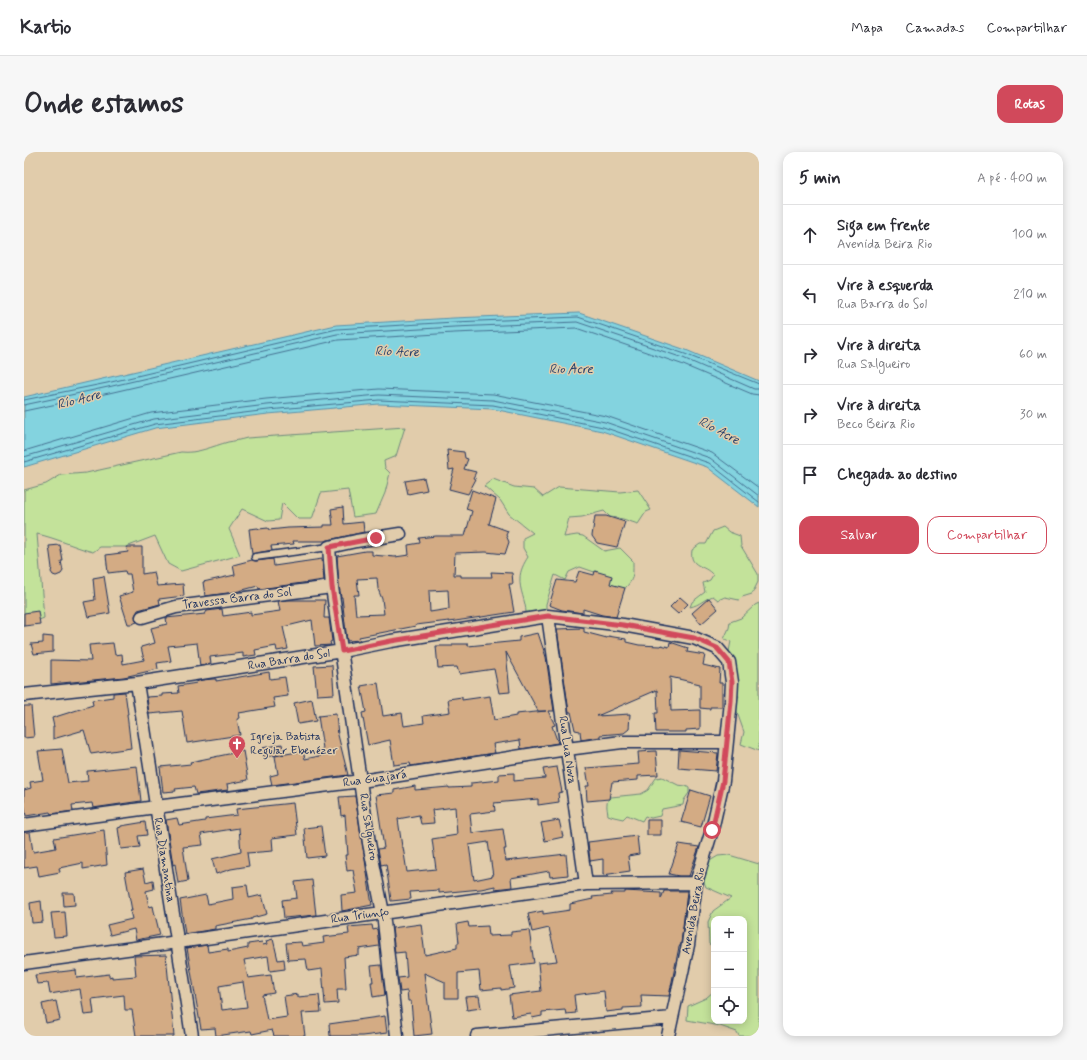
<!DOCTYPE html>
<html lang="pt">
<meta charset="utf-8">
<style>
:root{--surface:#fff;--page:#f7f7f7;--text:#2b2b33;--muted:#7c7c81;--line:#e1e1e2;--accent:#d1495b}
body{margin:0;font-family:Mynerve,sans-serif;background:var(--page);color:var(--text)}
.controls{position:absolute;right:12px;bottom:12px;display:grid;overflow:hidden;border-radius:8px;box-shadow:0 2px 10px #0003}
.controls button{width:36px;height:36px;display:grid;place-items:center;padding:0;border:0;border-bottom:1px solid var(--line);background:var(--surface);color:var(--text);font:20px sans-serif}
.stop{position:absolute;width:12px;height:12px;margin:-9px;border:3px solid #d1495b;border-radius:50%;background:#fff}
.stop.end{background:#d1495b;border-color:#fff;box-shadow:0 1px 4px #0008}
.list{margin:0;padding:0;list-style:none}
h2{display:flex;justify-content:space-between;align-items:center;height:52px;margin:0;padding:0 16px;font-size:17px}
h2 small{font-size:13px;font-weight:400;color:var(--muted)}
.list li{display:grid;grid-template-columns:26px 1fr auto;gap:12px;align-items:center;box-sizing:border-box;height:60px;padding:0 16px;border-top:1px solid var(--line)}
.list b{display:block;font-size:15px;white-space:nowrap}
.list p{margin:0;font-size:13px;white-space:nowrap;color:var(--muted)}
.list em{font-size:13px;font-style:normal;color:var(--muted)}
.actions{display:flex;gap:8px;padding:12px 16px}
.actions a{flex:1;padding:9px 0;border:1px solid var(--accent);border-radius:12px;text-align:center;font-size:14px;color:var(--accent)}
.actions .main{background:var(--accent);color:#fff}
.icon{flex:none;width:22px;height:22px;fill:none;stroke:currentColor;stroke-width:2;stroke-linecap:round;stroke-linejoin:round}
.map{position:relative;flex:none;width:735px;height:884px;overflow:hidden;border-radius:12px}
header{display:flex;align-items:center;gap:24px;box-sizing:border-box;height:56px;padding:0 20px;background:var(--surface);border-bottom:1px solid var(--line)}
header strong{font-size:19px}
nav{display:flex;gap:22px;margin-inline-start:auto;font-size:14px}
.intro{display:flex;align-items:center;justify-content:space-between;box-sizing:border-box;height:96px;padding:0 24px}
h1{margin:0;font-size:28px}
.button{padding:10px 18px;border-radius:12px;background:var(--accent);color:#fff;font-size:14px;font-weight:700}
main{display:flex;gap:24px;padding:0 24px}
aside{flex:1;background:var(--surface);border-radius:12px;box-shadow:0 2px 10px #0003}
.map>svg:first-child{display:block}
.green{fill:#c3e29a;stroke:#6f887c}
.water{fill:#83d3df;stroke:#5991ab}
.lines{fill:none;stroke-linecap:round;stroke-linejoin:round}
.shore{stroke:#457192;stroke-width:1}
.building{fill:#d3ab84;stroke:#1b2f5e;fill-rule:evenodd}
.service-casing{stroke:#1b2f5e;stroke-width:9}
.minor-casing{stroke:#1b2f5e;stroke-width:15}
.service{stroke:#e1ccab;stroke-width:6}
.minor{stroke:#e1ccab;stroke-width:12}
.route{stroke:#d1495b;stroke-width:5}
.labels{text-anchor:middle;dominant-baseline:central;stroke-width:3;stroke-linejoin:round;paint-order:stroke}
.street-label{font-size:12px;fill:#1b2f5e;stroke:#e1ccab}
.poi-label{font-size:12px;fill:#1b2f5e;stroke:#e1ccab;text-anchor:start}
.water-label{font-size:13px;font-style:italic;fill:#253f6b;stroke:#e1ccab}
</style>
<header>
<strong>Kartio</strong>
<nav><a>Mapa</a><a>Camadas</a><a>Compartilhar</a></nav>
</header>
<div class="intro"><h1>Onde estamos</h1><a class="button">Rotas</a></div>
<main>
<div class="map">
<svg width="735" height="884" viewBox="0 0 735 884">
<rect width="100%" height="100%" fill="#e1ccab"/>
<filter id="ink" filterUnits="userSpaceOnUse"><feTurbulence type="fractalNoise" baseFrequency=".025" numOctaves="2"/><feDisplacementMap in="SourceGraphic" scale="8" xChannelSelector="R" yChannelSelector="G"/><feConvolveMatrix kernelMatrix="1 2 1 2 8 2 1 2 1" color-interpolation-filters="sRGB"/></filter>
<g filter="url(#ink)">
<!-- green -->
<path class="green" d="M381,275L372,304L360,309L361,316L366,321L361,341L352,362L329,365L324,338L297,341L288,367H274L258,351L255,368L244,369L218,357L205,377L216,403L157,419L144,412L131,384L102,395H76L69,400C50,395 32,386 13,382L20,466L0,474V338L22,332L37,323L62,321L157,300C173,302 189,294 204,290C210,289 216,288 223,286Z
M469,327L490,335L510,337L519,345L535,335L596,340L614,338L627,358L622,360L614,372L599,367L586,365L580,359L558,365L545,366L540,385L553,383L559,384L580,399L596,396L609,409C609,425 610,428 598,439L584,437L576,422L556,415L545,420L541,428L531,423L522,452V459L502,461C502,449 495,438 496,426C496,419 500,411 504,405L499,396V386L509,381L485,362L476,348L460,334Z
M699,375L705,380L716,384L717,394L734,422V430L728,442L718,445L715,448L701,445L694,448L689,444C680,447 676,453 666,455L668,450L681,440L679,431L686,428L689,423C680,412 665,416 668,398L676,392H682L689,379Z
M735,451V599L717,592L720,580L710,552L715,544L708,538L704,505L707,489L700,487L705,476L706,470L717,466L731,453Z
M638,625L654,633L662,634L665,636V641L660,648L659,653L638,657L636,664L627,666L621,664L618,669L603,663L599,667L590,665L584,663C583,655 581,650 587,645L617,642L624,638L632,626Z
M705,703L735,712V884H715L713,880L696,874L663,868L664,854L682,846L690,839V869H720V767H690V795L685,792L684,770L689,759L707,746L682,735L678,725L679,713L694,704Z"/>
<!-- water -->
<path class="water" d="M555,161L662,198L735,229V355L683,315L578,279L469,257L355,252L244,262L131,276L0,315V245L312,173L429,166Z"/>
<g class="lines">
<!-- shore -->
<path class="shore" d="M0,248L83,231L313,177L430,170L554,165L661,202L735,232
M0,253L84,235L313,182L430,175L553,170L659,206L730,237H735
M0,259L85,241L314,188L430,181L552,176L657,212L728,242L735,243
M0,299L127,261L242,247L355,237L469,242L582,264L688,301L735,336
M0,305L130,267L243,253L355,243L469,248L581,270L686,306L735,344
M0,310L131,272L244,258L355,248L469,253L579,275L685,311L735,350"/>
</g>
<!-- building -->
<path class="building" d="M423,298L440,300L441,306L444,307L440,317L452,320L449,326L452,327L444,342L425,337L430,317L425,318Z
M400,326L403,338L384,342L381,329Z
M448,338L472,347L465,372L484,379L482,383L485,390L481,402L462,400L431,401L430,423H437V425H468L467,420L488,421L489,432H485L490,460L425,470V469L392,473V474L335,485L336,488L323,489L318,445H317L315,434L313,404L341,399H348V403L371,405L385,403L384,393L396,391L395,386L412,384H441L448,359L442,357ZM353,426L354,437L358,447L360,462L332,463L330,443H335L333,427ZM424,438L425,457L406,460L405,439Z
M319,355L320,372L339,370L340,380L300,389H269L270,392L247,394L248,398L228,402L225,377L234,376L235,377L244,376L245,378L264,376L300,375V373H309L307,357Z
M571,364H582L601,370L593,395L573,391L568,384Z
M36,393L39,409H37L39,419L37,422L32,424L29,423L27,420L28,416L25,394Z
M102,395H118V422L130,420L133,434L159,432L160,444L135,447L136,452L114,458L111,464L113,470L108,472H104L95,444L109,440L106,422H102L101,419L84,421L82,403L104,400Z
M249,407L250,414L298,407L300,428L235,437L234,434L211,440L181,444L179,430L211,423L209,413L228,408L232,409Z
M555,419L570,423L571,419L588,424L586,432L601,436L592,465L578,463L559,457V461L538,458L525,453L533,428L551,430Z
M80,424L86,461L64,465L60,450L71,448L69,426Z
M656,445L664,452L654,462L646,455Z
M685,446L694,457L677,472L668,461Z
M263,448H301L300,466H305L308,489L306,490L307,493L291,494L288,468L259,475L264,497L253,499L252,494L231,498L232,503L219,505V501L186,505L187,512L176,514L173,491L144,494L147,509L133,511L134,517L100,525L27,532V508L67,509L65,493L89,491L91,503L98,502L99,512L120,508L117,495L131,491L127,476L143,472L142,466L181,462L183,459L198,457L199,464L227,460V463L256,459L254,449Z
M14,459L16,472L0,474V461Z
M560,476V480L583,486L584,484L602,487V490L615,493L636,494L637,493L645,495L646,490L664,496L663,500L681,503L679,513L696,517L695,531H698V555H686V557L676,556V532L646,525L647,559L676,558V577L662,578V580H632L631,561H634L633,538L573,564L606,562L605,577L600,581L576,583V585L557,588L556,579L551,578L547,560H545L533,477Z
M514,481L522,505L530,559H524L531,573L528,574L534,591L497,597L496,588L469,592L471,601L387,614L386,611L370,613L366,588L344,593L338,561L342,560L337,534L354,531L359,564L378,561L380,574L400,571L399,564L426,560L424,547L438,545V548L466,544L470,568L492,564V562L522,559H514L482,500L486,540L475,541L470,517L435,522L433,515L414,516L412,494H429V492H444V494L495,489V485Z
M19,484L29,485V500L10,502L7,492L19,491Z
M308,513L310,542L293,543L290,514Z
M245,520L246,527L261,525L264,544L249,546L251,555L215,561L216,566L213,567L216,583L163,591L158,559L125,562L123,545L138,544V542L155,541L154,534L173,531L172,530L178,528L189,527H192V529Z
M101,540L104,562H103L107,596L67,602L60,578L29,587V575H30L28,566L69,553L68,548L89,545V541Z
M288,547L292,569L274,572L270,551Z
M0,554H7L10,585L0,586Z
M312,562L314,583L324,623L248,633L246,624L254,622L251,604L279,599L281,607L300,603L294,564Z
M258,592L260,602L240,605L238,596Z
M38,597L44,631L64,629L63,619H64L113,614L117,649L69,656L68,651L48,653L49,659L27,662L26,660L2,664L0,650V638L7,636L6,630L19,628L14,599Z
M655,598L694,601L692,619L654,616Z
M219,599L224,628L203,632L204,638L172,642L170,635L151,637L152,639L139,640L136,615L167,612L166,610Z
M632,599L634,623L614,624V628L588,630L585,647L563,649L562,634H565L562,616L615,612L614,600Z
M533,615L538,640L534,641L535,650L514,653V647L470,651L471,659L446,662L448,681L479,677L482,697H480L482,709L542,702L544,723L526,725L525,719L487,726L488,735L471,737V734L457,737L415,741V738L386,740L387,747L367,749L362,712L357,713L354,697L360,696L352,643L370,641V638L391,634V638L425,635V636L447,635V631L475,628V622L490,621V629L521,626L519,617ZM431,655L433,683L408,687L412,717L383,720L379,695H378L374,667L395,663L397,672L410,671L408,658ZM464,690L469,724L450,728L445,693Z
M667,638L686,644L677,675L657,670Z
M331,644L348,753L318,759L317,743L333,741L329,718L323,719L321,703H324L321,663L317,664L315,645Z
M269,651L273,683L248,686L249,699L223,701L225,714L207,717L192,722L188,707L217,700L215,676L177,682L179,693L159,695L164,729L154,731L151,712L149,713L142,668L153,666L155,673L181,669V667L213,663L212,657Z
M535,668L539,685L521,689L517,671Z
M623,668H637V683H623Z
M121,670L123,683L114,684L116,695L97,697L94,676L97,675V674Z
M297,674L301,704L283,706L280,676Z
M80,678L83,713L59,717V711L35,716L36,720L15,724L13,714L0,716V680H6L9,700L32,696L30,686Z
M613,684L615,702L604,704L606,719L579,723V707L566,709L564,690Z
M655,692L675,695L665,724H655L645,722Z
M119,717L122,730L129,728L130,737L122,739L125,755L129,754L130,759L136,783L112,788L110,777L86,783L83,773L108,767L106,759H108L101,720Z
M288,728L292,763L260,766L258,748L273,746L271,730Z
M223,733L225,746L238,743L243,762L228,766V767L191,774V777L161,782L156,748L182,743L184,752L209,747L208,735Z
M601,739L637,741V747L640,739H663L657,792L655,795L645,844L617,843L618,855L599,856V858L582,860L580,839L550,843L552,861L542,862L541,858L518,860V864L508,866L507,862L488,865L485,843L517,839L514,811L533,809L525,776L508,780L504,762L519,759V762L546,758V752L569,747L568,745L588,743L587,741H601Z
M39,741H50L51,753L40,754Z
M17,749L19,770L8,771L6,751Z
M41,760L43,784L30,785L27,761Z
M444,770L445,775L464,774L465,784L487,783V780L505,778L510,811L486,814L490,836L477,838V836L457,838L455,819L434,821V846H421V830L400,821L408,882L390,884L387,849H384L383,839L376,840L374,826L383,825L381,800L371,801L368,776L397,772L401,803L433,796V791H435L433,772Z
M348,773L349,778L353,777L355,794L335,797V803L320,805L322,837H313L314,851L301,852L298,817L284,819L282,807L264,808L262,791L277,790L278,794L300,791L299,785L325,782L324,775Z
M249,787L254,808L260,807L261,817L246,819L244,804L220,808L224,826L247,823L250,841L238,843L243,868L263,865L260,844L274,842V845L295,843L297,860L278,861L281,884H250L248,878L228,882L227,879L192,884L191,876L177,877L163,796L183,793L184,800L204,797V800L224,796V792L238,790L239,793L243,792L242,789ZM219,830L223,855L198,858L195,834Z
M142,803L150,884H112L108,858H101L100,843L68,847L70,862L60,863L56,837L26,842L24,831L13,832L11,823L52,818L53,826L85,822V825L88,824V826L112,824L110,804Z
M357,813L361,843L349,845L347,830H349L347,814Z
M455,844L457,856L443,858L441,845Z
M32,849L36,868L22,871L18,852Z
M361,864L363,881L338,884H306L305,872Z"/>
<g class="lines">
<!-- service casing -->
<g class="service-casing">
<path id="service" d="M231,405L305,395"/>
</g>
<!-- minor casing -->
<g class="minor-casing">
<path id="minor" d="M524,464L562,732
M118,465L152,455L308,435
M113,531L168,884
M0,543L113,531L318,499L367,489L524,464L599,473L670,486L693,496L705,510L708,530L707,549L699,629L688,678L672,731L664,793L644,884
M0,673L132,655L337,629L543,597L598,590H703
M0,811L154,790L562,732L672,731
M373,884L359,761L345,691L308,435L305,395L332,389L376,382
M453,884L648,866"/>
</g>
<!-- service -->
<use href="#service" class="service"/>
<!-- minor -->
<use href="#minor" class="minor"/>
</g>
</g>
<g class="lines" filter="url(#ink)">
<!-- route -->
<path class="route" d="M352,386L305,395L308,435L318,499L367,489L524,464L599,473L670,486L693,496L705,510L708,530L707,549L699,629L688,678"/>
</g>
<!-- icons -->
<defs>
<g id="church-pin" transform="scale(0.9)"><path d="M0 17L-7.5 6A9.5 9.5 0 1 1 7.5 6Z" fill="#d1495b" stroke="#e1ccab"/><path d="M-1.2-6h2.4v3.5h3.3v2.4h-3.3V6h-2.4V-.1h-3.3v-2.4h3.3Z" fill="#fff"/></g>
</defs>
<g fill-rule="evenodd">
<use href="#church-pin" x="213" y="592"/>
</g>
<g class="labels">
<!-- street labels -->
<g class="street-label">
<text transform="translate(213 447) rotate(-7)">Travessa Barra do Sol</text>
<text transform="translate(265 508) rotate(-9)">Rua Barra do Sol</text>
<text transform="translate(543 598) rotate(82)">Rua Lua Nova</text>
<text transform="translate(351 627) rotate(-8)">Rua Guajará</text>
<text transform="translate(344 675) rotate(81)">Rua Salgueiro</text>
<text transform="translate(140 708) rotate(81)">Rua Diamantina</text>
<text transform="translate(670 759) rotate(-80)">Avenida Beira Rio</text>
<text transform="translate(336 764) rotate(-8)">Rua Triunfo</text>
</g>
<!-- poi labels -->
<g class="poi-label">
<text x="226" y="585">Igreja Batista<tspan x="226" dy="14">Regular Ebenézer</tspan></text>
</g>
<!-- water labels -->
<g class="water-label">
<text transform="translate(373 200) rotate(2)">Río Acre</text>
<text x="547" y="217">Rio Acre</text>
<text transform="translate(55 248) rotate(-14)">Río Acre</text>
<text transform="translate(695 279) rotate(28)">Río Acre</text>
</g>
</g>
</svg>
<div class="controls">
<button>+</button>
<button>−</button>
<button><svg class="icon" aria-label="locate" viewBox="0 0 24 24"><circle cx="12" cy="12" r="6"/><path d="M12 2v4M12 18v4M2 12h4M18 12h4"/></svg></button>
</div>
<div class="stop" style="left:688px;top:678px"></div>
<div class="stop end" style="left:352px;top:386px"></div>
</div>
<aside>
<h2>5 min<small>A pé · 400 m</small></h2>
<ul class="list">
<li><svg class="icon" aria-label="ahead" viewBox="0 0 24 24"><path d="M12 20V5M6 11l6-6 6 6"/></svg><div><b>Siga em frente</b><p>Avenida Beira Rio</p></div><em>100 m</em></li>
<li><svg class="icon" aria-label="left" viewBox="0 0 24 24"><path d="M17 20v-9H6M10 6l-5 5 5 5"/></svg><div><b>Vire à esquerda</b><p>Rua Barra do Sol</p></div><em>210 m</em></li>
<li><svg class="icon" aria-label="right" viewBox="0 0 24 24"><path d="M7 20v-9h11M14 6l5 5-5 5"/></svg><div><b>Vire à direita</b><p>Rua Salgueiro</p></div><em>60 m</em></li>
<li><svg class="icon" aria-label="right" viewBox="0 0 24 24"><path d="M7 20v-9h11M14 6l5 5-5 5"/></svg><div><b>Vire à direita</b><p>Beco Beira Rio</p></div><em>30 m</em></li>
<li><svg class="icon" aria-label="arrive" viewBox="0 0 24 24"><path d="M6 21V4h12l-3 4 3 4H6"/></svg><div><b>Chegada ao destino</b></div></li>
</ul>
<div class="actions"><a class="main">Salvar</a><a>Compartilhar</a></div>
</aside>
</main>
